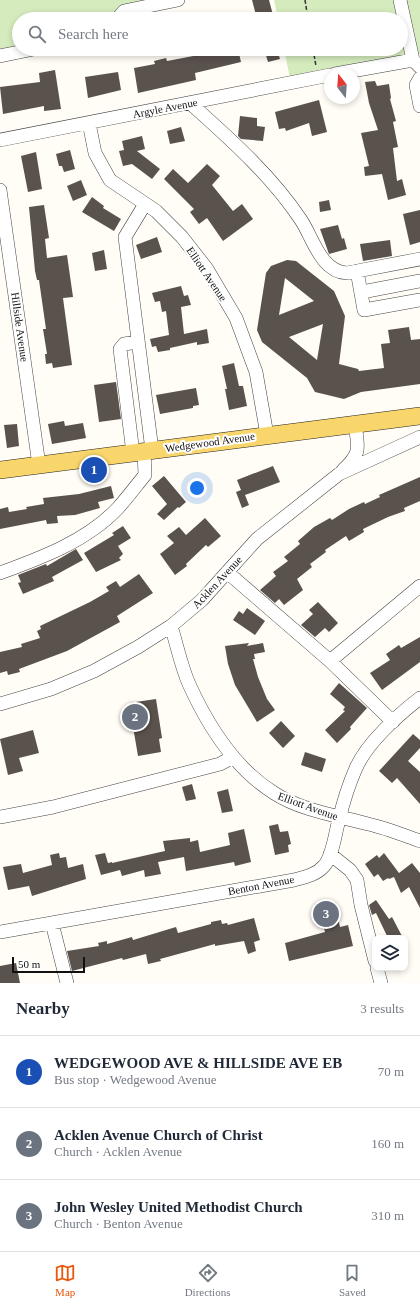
<!DOCTYPE html>
<meta charset="utf-8">
<style>
:root{--surface:#fff;--page:#f6f6f7;--text:#1f2937;--muted:#747a83;--line:#e0e1e3;--accent:#ea580c}
body{margin:0;font-family:Georgia,serif;background:var(--page);color:var(--text)}
.controls{position:absolute;right:12px;bottom:12px;display:grid;overflow:hidden;border-radius:8px;box-shadow:0 2px 6px #0003}
.controls button{width:36px;height:36px;display:grid;place-items:center;padding:0;border:0;border-bottom:1px solid var(--line);background:var(--surface);color:var(--text);font:20px sans-serif}
.compass{position:absolute;left:324px;top:68px;width:36px;height:36px;border-radius:50%;background:var(--surface);box-shadow:0 2px 6px #0003;rotate:343deg}
.scale{position:absolute;left:12px;bottom:10px;width:73px;box-sizing:border-box;padding-left:4px;border:2px solid #111;border-top:0;font-size:11px;line-height:14px;white-space:nowrap;color:#111;-webkit-text-stroke:3px #fff;paint-order:stroke}
.you{position:absolute;left:197px;top:488px;width:14px;height:14px;margin:-10px;border:3px solid #fff;border-radius:50%;background:#1a73e8;box-shadow:0 0 0 6px #1a73e833}
.badge{display:grid;place-items:center;width:26px;height:26px;border-radius:50%;background:var(--accent);color:#fff;font-size:13px;font-weight:700}
.pin{position:absolute;translate:-50% -50%;border:2px solid #fff;box-shadow:0 1px 4px #0006}
.list{margin:0;padding:0;list-style:none}
h2{display:flex;justify-content:space-between;align-items:center;height:52px;margin:0;padding:0 16px;font-size:17px}
h2 small{font-size:13px;font-weight:400;color:var(--muted)}
.list li{display:grid;grid-template-columns:26px 1fr auto;gap:12px;align-items:center;box-sizing:border-box;height:72px;padding:0 16px;border-top:1px solid var(--line)}
.list b{display:block;font-size:15px;white-space:nowrap}
.list p{margin:0;font-size:13px;white-space:nowrap;color:var(--muted)}
.list em{font-size:13px;font-style:normal;color:var(--muted)}
.icon{flex:none;width:22px;height:22px;fill:none;stroke:currentColor;stroke-width:2;stroke-linecap:round;stroke-linejoin:round}
.map{position:relative;flex:none;width:420px;height:983px;overflow:hidden}
.search{position:absolute;background:var(--surface);box-shadow:0 2px 6px #0003;left:12px;right:12px;top:12px;height:44px;display:flex;align-items:center;gap:10px;box-sizing:border-box;padding:0 14px;border-radius:22px;color:var(--muted);font-size:15px}
.sheet{height:268px;background:var(--surface)}
nav{display:flex;justify-content:space-around;align-items:center;box-sizing:border-box;height:56px;border-top:1px solid var(--line);background:var(--surface);font-size:11px;color:var(--muted)}
nav a{display:grid;justify-items:center;gap:2px}
nav .on{color:var(--accent)}
.map>svg:first-child{display:block}
.green{fill:#d5ebbd}
.building{fill:#5a524d;fill-rule:evenodd}
.lines{fill:none;stroke-linecap:round;stroke-linejoin:round}
.minor-casing{stroke:#444;stroke-width:14}
.major-casing{stroke:#222;stroke-width:18}
.path{stroke:#333;stroke-width:1.5;stroke-dasharray:4 2;stroke-linecap:butt}
.minor{stroke:#fff;stroke-width:13}
.major{stroke:#f9d66b;stroke-width:17}
.labels{text-anchor:middle;dominant-baseline:central;stroke-width:4;stroke-linejoin:round;paint-order:stroke}
.street-label{font-size:11px;fill:#111;stroke:#fff}
</style>
<div class="map">
<svg width="420" height="983" viewBox="0 0 420 983">
<rect width="100%" height="100%" fill="#fffdf5"/>
<!-- green -->
<path class="green" d="M0,0H178L117,19H19V49L0,56Z
M274,0H420V54L291,83L284,49H401V19H278Z"/>
<!-- building -->
<path class="building" d="M252,0H269L273,15L267,16L268,19H257Z
M202,49H238L241,62L195,73L196,80L138,93L134,68L155,64L154,61L166,58L167,61L204,54Z
M264,49H277L280,59L268,62Z
M55,70L61,109L44,111V106L3,114L0,87L40,82L39,73Z
M118,72L121,90L88,98L85,77Z
M375,81L377,86L389,84L391,98L390,99L396,121L393,122L398,147L393,148L397,181L402,179L406,195L388,200L382,174L365,176L364,167L369,166L361,133L378,130L369,103L365,82Z
M319,100L327,132L312,136L309,123L286,131L285,128L279,129L275,112Z
M240,116L257,118V126L265,127L263,141L241,139L238,136Z
M181,127L185,141L170,144L167,131Z
M142,136L145,149L137,151L160,169L152,179L132,164L123,166L119,151L124,150L122,141Z
M70,150L75,169L64,172L62,166H59L56,154Z
M36,152L42,189L28,192L21,156Z
M207,164L220,176L212,185L233,211L242,204L253,219L223,241L207,218L199,224L190,212L194,209L164,179L173,169L188,183Z
M81,180L87,195L73,201L67,186Z
M92,197L104,206L103,208L121,219L114,231L82,212Z
M329,200L331,210L320,212L319,202Z
M44,205L49,238L45,239L47,258L67,255L73,297L63,298L72,365L53,368L52,363L46,364L45,354H47L43,329H46L39,280H37L35,271L29,207Z
M420,210V242L410,245L403,214Z
M338,225L342,239L344,238L347,249L329,254L320,229Z
M157,237L162,252L141,259L136,245Z
M390,240L392,256L363,261L360,244Z
M104,250L107,269L95,271L92,253Z
M287,260L296,261L334,291L345,316L339,364L358,369L359,371L384,368L381,344L390,343L388,330L409,327L411,340L420,339V384L361,392L344,399L315,392L307,378L262,342L257,330L266,273L271,266ZM285,278L314,301L279,315ZM323,324L317,360L289,337Z
M181,286L184,296L188,295L191,305L181,307L184,334L207,329L209,343L197,345V342L170,348V350L158,352L156,346L152,347L150,339L169,335L166,311L162,312L160,301L155,302L152,293Z
M234,363L239,386H243L247,406L229,410L225,389H227L222,366Z
M116,382L121,419L99,422L94,385Z
M196,388L199,405L193,406V408L160,414L156,395Z
M64,421L65,426L83,423L86,438L52,444L48,424Z
M17,424L19,446L7,448L4,425Z
M273,466L280,482L245,495L249,505L242,508L236,492L241,490L237,480Z
M164,476L186,502L179,508L178,507L164,520L157,514L167,504L152,486Z
M420,477V501L404,508L405,511L388,517L363,529L364,532L349,541L346,536L325,550L326,552L310,564L312,567L297,579L303,590L284,605L279,599L275,603L260,590L276,576L273,572L288,561L284,557L300,544L298,541L314,527L330,518L332,520L349,509L364,502L365,504L380,497L379,495Z
M111,486L114,498L98,502L100,508L75,515L57,516L58,523L47,524L46,520L0,529V509L8,507L9,512L27,509L26,507L44,504L43,498L79,494Z
M205,518L221,536L208,547L206,545L186,564L187,566L175,575L160,554L174,543L167,536L179,527L186,535Z
M123,526L131,538L118,546L123,554L119,558L121,560L96,572L84,553L114,535L112,533Z
M76,549L83,560L52,577L54,581L23,594L18,583L21,582L18,575L46,564L47,566Z
M139,574L153,593L117,616L120,622L67,651L19,669L20,672L8,675L7,671L0,673V652L22,647L21,644L40,638L37,631L41,629L40,626L90,602L109,591L106,587L116,581L120,587Z
M318,602L338,623L329,632L325,628L315,637L301,625L313,614L309,610Z
M247,608L265,621L255,635L233,620L239,611L243,614Z
M420,637V662L382,690L370,673L390,660L386,654L399,645L401,648Z
M249,643L247,646L263,643L265,652L254,654L255,659H253L258,677L267,699L275,710L257,722L235,685L228,664L225,646Z
M339,683L367,708L350,727L351,729L337,743L325,730L345,711L343,710L345,707L330,694Z
M156,699L162,738L159,739L161,752L138,756L129,703Z
M281,721L295,736L283,748L269,733Z
M33,730L39,753L19,758L23,771L8,775L0,739Z
M413,734L420,740V748L408,761L420,772V804L397,778L392,783L379,771Z
M305,752L326,759L322,772L301,765Z
M192,784L196,799L186,801L182,787Z
M228,789L233,811L222,813L217,792Z
M278,824L280,832L288,831L291,844L288,845L289,852L275,855L269,826Z
M244,829L251,862L235,866L234,862L186,871L184,857L158,862L161,874L145,877L144,870L122,876L120,870L101,875L95,855L105,853L108,863L112,862V863L165,851L163,841L190,838V842L198,840L200,852L230,845L228,833Z
M59,853L60,858L66,857L68,868L83,864L86,879L32,896L29,886L8,890L3,867L21,864L23,873L52,865L50,855Z
M384,853L399,873L412,863L420,873V908L409,887L401,893L394,877L389,879L388,878L383,881L378,874L374,877L365,864L377,855L379,858Z
M376,900L389,919L392,917L403,938H388L376,913L372,915L369,905Z
M335,906L340,927L348,925L353,946L289,961L285,943L325,932L320,910Z
M254,918L260,940L254,942L256,951L248,954L244,941L215,946V944L160,959L161,961L148,964L146,954L123,960L122,958L72,971L67,951L99,946L98,943L107,941V944L132,937L133,940L176,927L178,933L211,924V922L221,920L222,924L227,923L228,925Z
M16,963L20,983H0V966Z"/>
<g class="lines">
<!-- minor casing -->
<g class="minor-casing">
<path id="minor" d="M400,0L413,60
M117,19L124,11L178,0
M0,56L34,49
M335,74L413,60L420,67
M420,78L416,85L420,106
M190,103C230,139 271,175 301,220C313,238 321,272 347,273L420,259
M89,123L95,153L110,180L156,211L182,237L207,269L236,318L256,372L267,435
M0,140L330,75
M0,190L39,465
M145,204L125,237L152,450
M357,271L364,310L420,300
M362,292L420,281
M133,453L120,349L124,344L138,342
M343,470C362,453 358,447 355,424
M227,572L330,661L393,722
M0,573C41,558 87,541 118,508C127,498 136,486 145,475L144,451
M171,626C177,645 181,666 189,684C208,726 234,768 274,793C300,810 338,816 368,824C386,828 403,835 420,841
M330,661L420,586
M0,704L51,689L94,671L138,647L171,626L202,600L257,539L339,474L420,437
M0,817L53,807L220,764L233,757
M330,854L350,870L357,880L361,905L375,961
M52,923L67,983
M0,932L294,880C305,877 316,875 324,866C333,856 335,833 339,820C343,803 349,784 356,768C367,743 398,715 420,698
M377,968L381,983"/>
</g>
<!-- major casing -->
<g class="major-casing">
<path id="major" d="M0,470L420,416"/>
</g>
<!-- path -->
<path class="path" d="M305,0L308,19
M313,49L316,66"/>
<!-- minor -->
<use href="#minor" class="minor"/>
<!-- major -->
<use href="#major" class="major"/>
</g>
<g class="labels">
<!-- street labels -->
<g class="street-label">
<text transform="translate(165 108) rotate(-11)">Argyle Avenue</text>
<text transform="translate(207 274) rotate(56)">Elliott Avenue</text>
<text transform="translate(20 327) rotate(82)">Hillside Avenue</text>
<text transform="translate(210 442) rotate(-8)">Wedgewood Avenue</text>
<text transform="translate(217 582) rotate(-47)">Acklen Avenue</text>
<text transform="translate(308 806) rotate(20)">Elliott Avenue</text>
<text transform="translate(261 885) rotate(-11)">Benton Avenue</text>
</g>
</g>
</svg>
<div class="controls">
<button><svg class="icon" aria-label="layers" viewBox="0 0 24 24"><path d="M12 4l9 5-9 5-9-5zM3 14l9 5 9-5"/></svg></button>
</div>
<svg class="compass" viewBox="-18 -18 36 36"><path d="M0-13l5 13h-10z" fill="#e53935"/><path d="M0 13l5-13h-10z" fill="#747a83"/></svg>
<div class="scale">50 m</div>
<div class="you"></div>
<div class="pin badge" style="left:94px;top:470px;background:#1a4fb4">1</div>
<div class="pin badge" style="left:135px;top:717px;background:#6b7280">2</div>
<div class="pin badge" style="left:326px;top:914px;background:#6b7280">3</div>
<div class="search"><svg class="icon" aria-label="search" viewBox="0 0 24 24"><circle cx="10" cy="10" r="6"/><path d="M15 15l6 6"/></svg>Search here</div>
</div>
<section class="sheet">
<h2>Nearby<small>3 results</small></h2>
<ul class="list">
<li><span class="badge" style="background:#1a4fb4">1</span><div><b>WEDGEWOOD AVE &amp; HILLSIDE AVE EB</b><p>Bus stop · Wedgewood Avenue</p></div><em>70 m</em></li>
<li><span class="badge" style="background:#6b7280">2</span><div><b>Acklen Avenue Church of Christ</b><p>Church · Acklen Avenue</p></div><em>160 m</em></li>
<li><span class="badge" style="background:#6b7280">3</span><div><b>John Wesley United Methodist Church</b><p>Church · Benton Avenue</p></div><em>310 m</em></li>
</ul>
</section>
<nav>
<a class="on"><svg class="icon" aria-label="map" viewBox="0 0 24 24"><path d="M3 6l6-2 6 2 6-2v14l-6 2-6-2-6 2zM9 4v14M15 6v14"/></svg>Map</a>
<a><svg class="icon" aria-label="directions" viewBox="0 0 24 24"><path d="M12 3l9 9-9 9-9-9zM9 14v-3h6M13 9l2 2-2 2"/></svg>Directions</a>
<a><svg class="icon" aria-label="saved" viewBox="0 0 24 24"><path d="M7 4h10v16l-5-4-5 4z"/></svg>Saved</a>
</nav>
